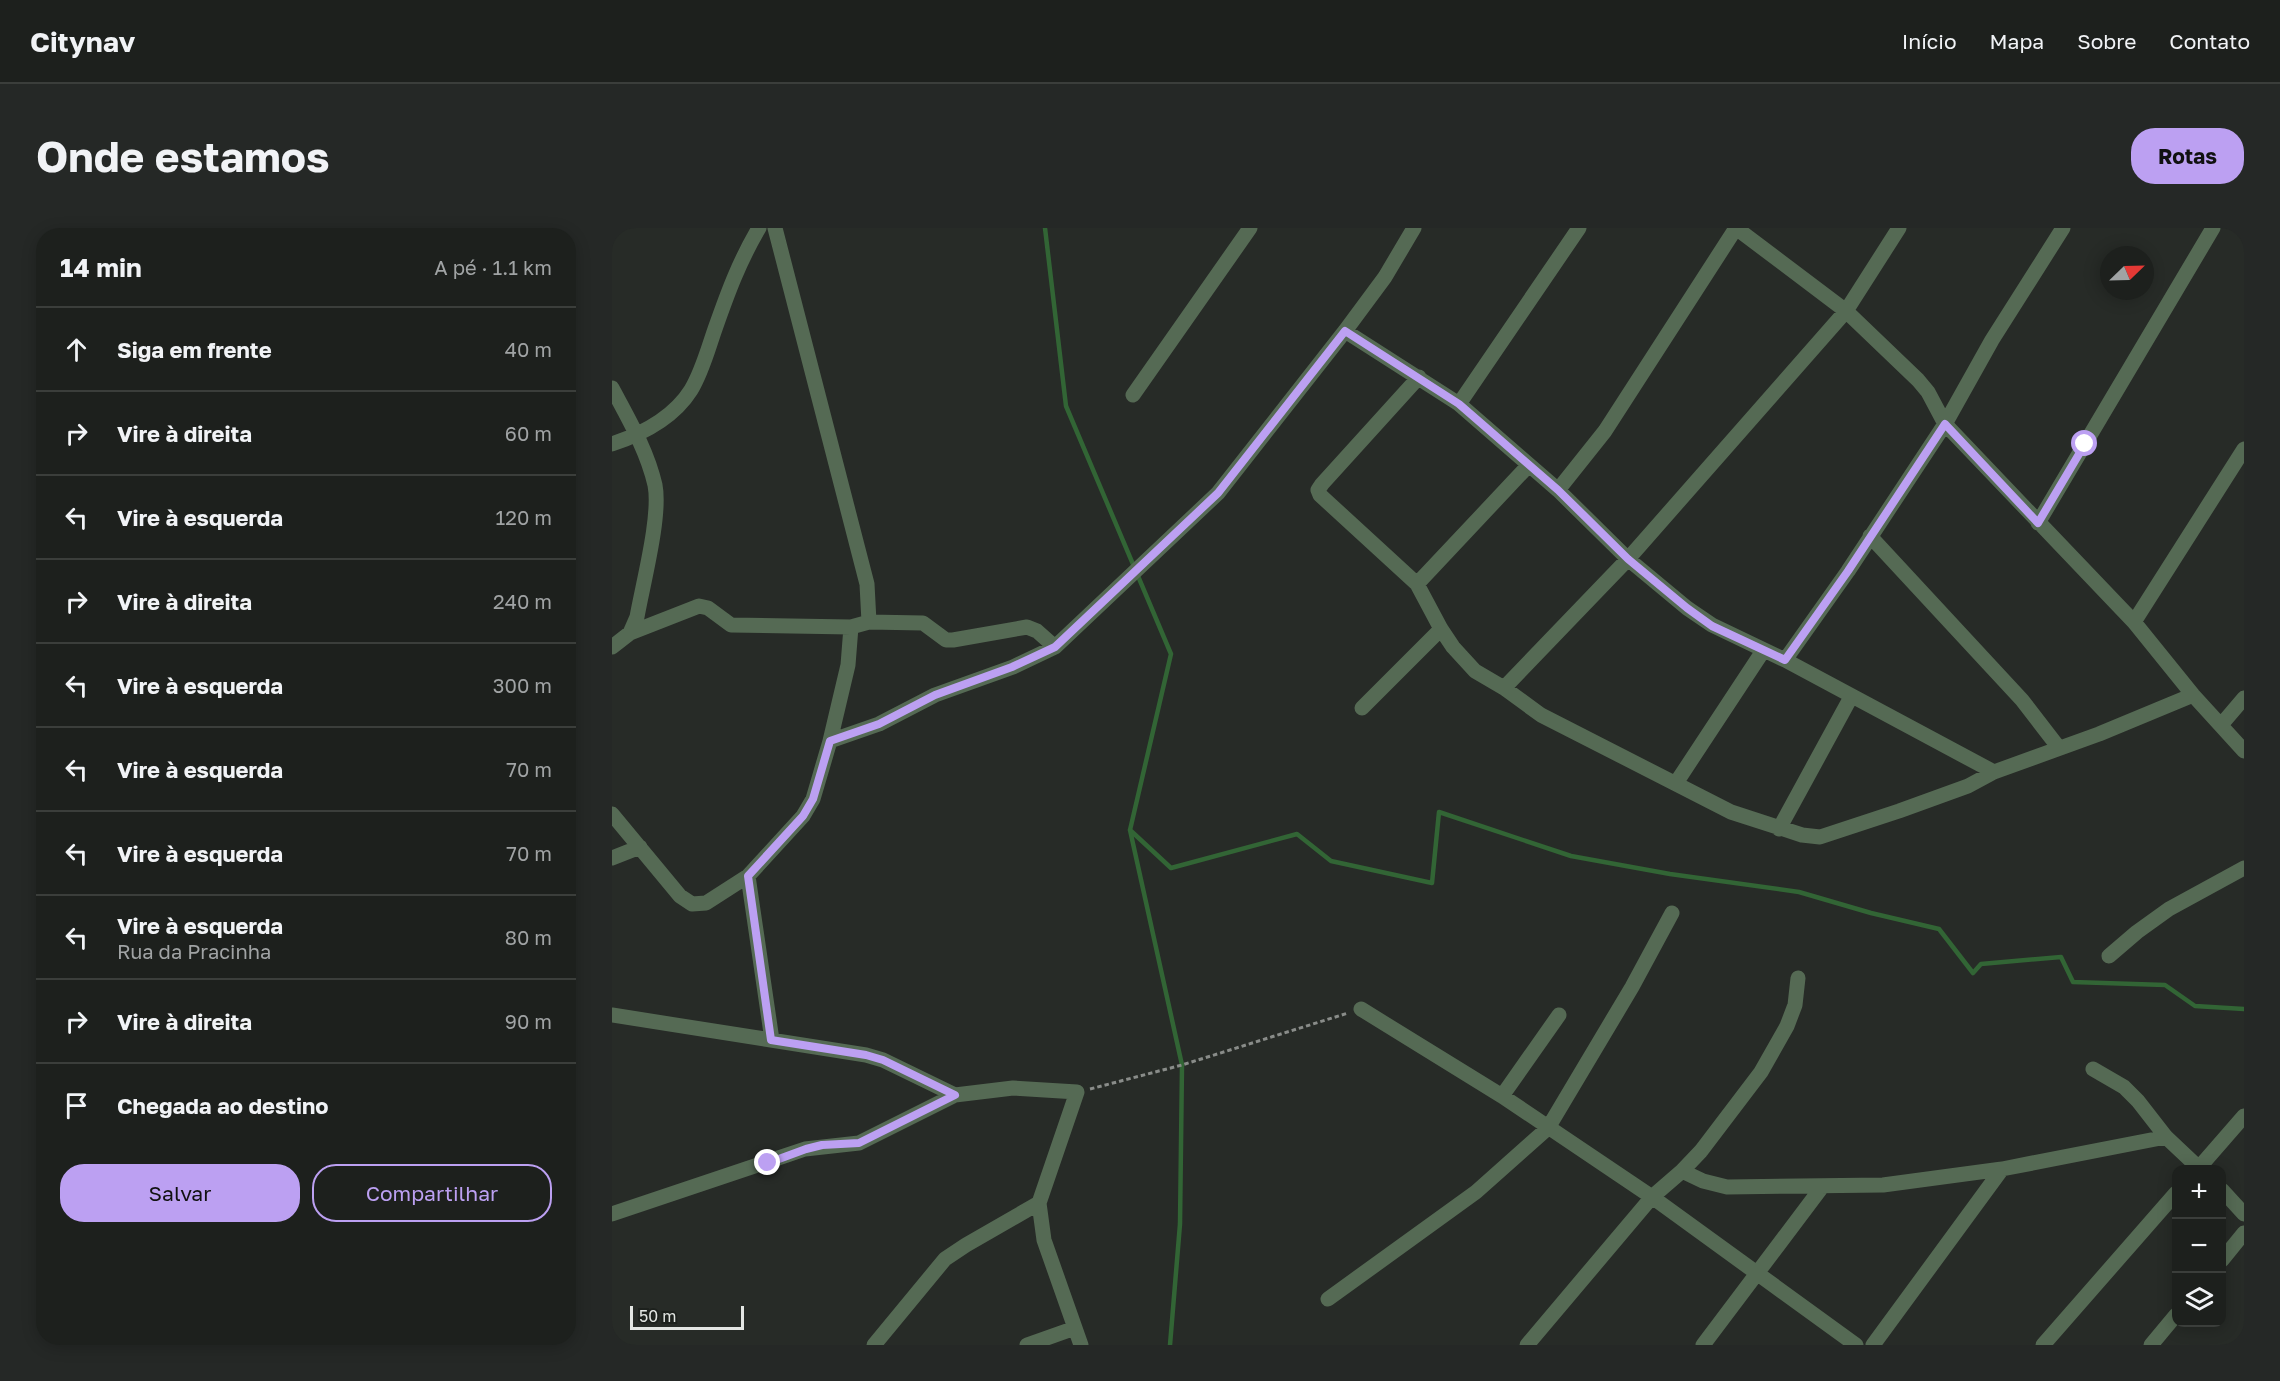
<!DOCTYPE html>
<html lang="pt">
<meta charset="utf-8">
<style>
:root{--surface:#1d201d;--page:#252826;--text:#f1f3f6;--muted:#a0a3a4;--line:#3b3e3b;--accent:#bca0f2}
body{margin:0;font-family:"Golos Text",sans-serif;background:var(--page);color:var(--text)}
.controls{position:absolute;right:18px;bottom:18px;display:grid;overflow:hidden;border-radius:12px;box-shadow:0 3px 15px #0003}
.controls button{width:54px;height:54px;display:grid;place-items:center;padding:0;border:0;border-bottom:2px solid var(--line);background:var(--surface);color:var(--text);font:30px sans-serif}
.compass{position:absolute;left:1488px;top:18px;width:54px;height:54px;border-radius:50%;background:var(--surface);box-shadow:0 3px 15px #0003;rotate:67deg}
.scale{position:absolute;left:18px;bottom:15px;width:114px;box-sizing:border-box;padding-left:6px;border:3px solid #e3e6e3;border-top:0;font-size:16px;line-height:21px;white-space:nowrap;color:#e3e6e3;-webkit-text-stroke:4px #1d211d;paint-order:stroke}
.stop{position:absolute;width:18px;height:18px;margin:-14px;border:4px solid #bca0f2;border-radius:50%;background:#fff}
.stop.end{background:#bca0f2;border-color:#fff;box-shadow:0 2px 6px #0008}
.list{margin:0;padding:0;list-style:none}
h2{display:flex;justify-content:space-between;align-items:center;height:78px;margin:0;padding:0 24px;font-size:26px}
h2 small{font-size:20px;font-weight:400;color:var(--muted)}
.list li{display:grid;grid-template-columns:39px 1fr auto;gap:18px;align-items:center;box-sizing:border-box;height:84px;padding:0 24px;border-top:2px solid var(--line)}
.list b{display:block;font-size:22px;white-space:nowrap}
.list p{margin:0;font-size:20px;white-space:nowrap;color:var(--muted)}
.list em{font-size:20px;font-style:normal;color:var(--muted)}
.actions{display:flex;gap:12px;padding:18px 24px}
.actions a{flex:1;padding:14px 0;border:2px solid var(--accent);border-radius:24px;text-align:center;font-size:21px;color:var(--accent)}
.actions .main{background:var(--accent);color:#111}
.icon{flex:none;width:33px;height:33px;fill:none;stroke:currentColor;stroke-width:2;stroke-linecap:round;stroke-linejoin:round}
.map{position:relative;flex:none;width:1632px;height:1117px;overflow:hidden;border-radius:24px}
header{display:flex;align-items:center;gap:36px;box-sizing:border-box;height:84px;padding:0 30px;background:var(--surface);border-bottom:2px solid var(--line)}
header strong{font-size:28px}
nav{display:flex;gap:33px;margin-inline-start:auto;font-size:21px}
.intro{display:flex;align-items:center;justify-content:space-between;box-sizing:border-box;height:144px;padding:0 36px}
h1{margin:0;font-size:42px}
.button{padding:15px 27px;border-radius:24px;background:var(--accent);color:#111;font-size:21px;font-weight:700}
main{display:flex;gap:36px;padding:0 36px}
aside{flex:1;background:var(--surface);border-radius:24px;box-shadow:0 3px 15px #0003}
.map>svg:first-child{display:block}
.lines{fill:none;stroke-linecap:round;stroke-linejoin:round}
.stream{stroke:#326535;stroke-width:4.5}
.path{stroke:#898c89;stroke-width:3;stroke-dasharray:4.5 3;stroke-linecap:butt}
.minor{stroke:#556a54;stroke-width:15}
.route{stroke:#bca0f2;stroke-width:8}
</style>
<header>
<strong>Citynav</strong>
<nav><a>Início</a><a>Mapa</a><a>Sobre</a><a>Contato</a></nav>
</header>
<div class="intro"><h1>Onde estamos</h1><a class="button">Rotas</a></div>
<main>
<aside>
<h2>14 min<small>A pé · 1.1 km</small></h2>
<ul class="list">
<li><svg class="icon" aria-label="ahead" viewBox="0 0 24 24"><path d="M12 20V5M6 11l6-6 6 6"/></svg><div><b>Siga em frente</b></div><em>40 m</em></li>
<li><svg class="icon" aria-label="right" viewBox="0 0 24 24"><path d="M7 20v-9h11M14 6l5 5-5 5"/></svg><div><b>Vire à direita</b></div><em>60 m</em></li>
<li><svg class="icon" aria-label="left" viewBox="0 0 24 24"><path d="M17 20v-9H6M10 6l-5 5 5 5"/></svg><div><b>Vire à esquerda</b></div><em>120 m</em></li>
<li><svg class="icon" aria-label="right" viewBox="0 0 24 24"><path d="M7 20v-9h11M14 6l5 5-5 5"/></svg><div><b>Vire à direita</b></div><em>240 m</em></li>
<li><svg class="icon" aria-label="left" viewBox="0 0 24 24"><path d="M17 20v-9H6M10 6l-5 5 5 5"/></svg><div><b>Vire à esquerda</b></div><em>300 m</em></li>
<li><svg class="icon" aria-label="left" viewBox="0 0 24 24"><path d="M17 20v-9H6M10 6l-5 5 5 5"/></svg><div><b>Vire à esquerda</b></div><em>70 m</em></li>
<li><svg class="icon" aria-label="left" viewBox="0 0 24 24"><path d="M17 20v-9H6M10 6l-5 5 5 5"/></svg><div><b>Vire à esquerda</b></div><em>70 m</em></li>
<li><svg class="icon" aria-label="left" viewBox="0 0 24 24"><path d="M17 20v-9H6M10 6l-5 5 5 5"/></svg><div><b>Vire à esquerda</b><p>Rua da Pracinha</p></div><em>80 m</em></li>
<li><svg class="icon" aria-label="right" viewBox="0 0 24 24"><path d="M7 20v-9h11M14 6l5 5-5 5"/></svg><div><b>Vire à direita</b></div><em>90 m</em></li>
<li><svg class="icon" aria-label="arrive" viewBox="0 0 24 24"><path d="M6 21V4h12l-3 4 3 4H6"/></svg><div><b>Chegada ao destino</b></div></li>
</ul>
<div class="actions"><a class="main">Salvar</a><a>Compartilhar</a></div>
</aside>
<div class="map">
<svg width="1632" height="1117" viewBox="0 0 1632 1117">
<rect width="100%" height="100%" fill="#272b27"/>
<g class="lines">
<!-- stream -->
<path class="stream" d="M433,0L454,178L559,426L518,602L570,837L568,996L558,1117
M518,602L559,640L685,606L719,633L820,655L827,584L959,628L1058,646L1187,664L1259,685L1327,701L1361,745L1369,736L1449,729L1461,754L1553,757L1583,778L1632,781"/>
<!-- path -->
<path class="path" d="M478,861L570,837L736,785"/>
<!-- minor -->
<path class="minor" d="M163,0L255,356L257,394L239,399L236,437L218,513
M1124,0L1234,83L1306,152L1316,164L1333,196L1522,394L1581,467L1632,523
M733,103L847,176L946,262L1016,331L1075,380L1100,397L1173,432L1382,544
M807,149L710,256L706,262L708,267L805,356L829,401L841,419L863,443L892,460L929,487L1119,584L1190,607L1208,609L1287,583L1356,558L1382,544L1487,506L1581,467
M0,160C16,190 35,222 43,257C49,288 31,355 25,389L18,405L0,419
M521,167L638,0
M847,176L967,0
M0,216C30,206 62,189 79,162C90,144 96,121 103,101C116,64 127,34 147,0
M946,262L993,203L1124,0
M1426,295L1601,0
M1258,308L1410,472L1447,520
M805,356L916,238
M257,394L311,395L334,412H341L415,399L425,403L443,419
M1522,394L1632,221
M18,405L87,378L96,380L119,397L239,399
M1173,432L1236,343L1333,196L1380,112L1451,0
M892,460L1016,331L1234,83L1287,0
M750,480L829,401
M1609,497L1632,470
M1064,555L1151,423
M0,586L68,668L80,676L94,675L136,648L191,588L201,571L218,513L267,496L323,467L401,439L443,419L606,265L733,103L773,49L802,0
M1167,601L1239,469
M0,630L28,619
M136,648L160,812
M1497,728L1525,704L1557,681L1632,640
M749,781L890,868L1040,969L1244,1117
M0,787L254,827L271,832L343,867L401,860L465,864L427,975L354,1017L333,1031L262,1117
M1481,841L1512,859L1526,873L1554,909L1589,942
M890,868L947,787
M1585,942L1632,888
M1070,943L1091,953L1115,959L1271,957L1390,941L1554,909
M1610,962L1632,986
M427,975L432,1012L469,1117
M0,986L193,921L247,915L343,867
M1610,1032L1632,1005
M716,1071L864,964L936,900L1020,759L1060,685
M415,1117L463,1100
M915,1117L1040,969L1070,943L1089,923L1149,844L1175,798L1183,777L1186,750
M1091,1117L1210,959
M1261,1117L1390,941
M1431,1117L1564,965
M1539,1117L1564,1087"/>
</g>
<g class="lines">
<!-- route -->
<path class="route" d="M156,935L194,921L210,917L247,915L343,867L271,832L254,827L159,812L136,648L191,588L201,571L218,513L267,496L323,467L400,439L443,419L606,265L733,103L847,176L946,262L1016,331L1075,380L1100,398L1173,432L1236,343L1333,196L1426,295L1473,216"/>
</g>
</svg>
<div class="controls">
<button>+</button>
<button>−</button>
<button><svg class="icon" aria-label="layers" viewBox="0 0 24 24"><path d="M12 4l9 5-9 5-9-5zM3 14l9 5 9-5"/></svg></button>
</div>
<svg class="compass" viewBox="-18 -18 36 36"><path d="M0-13l5 13h-10z" fill="#e53935"/><path d="M0 13l5-13h-10z" fill="#a0a3a4"/></svg>
<div class="scale">50 m</div>
<div class="stop" style="left:1473px;top:216px"></div>
<div class="stop end" style="left:156px;top:935px"></div>
</div>
</main>
